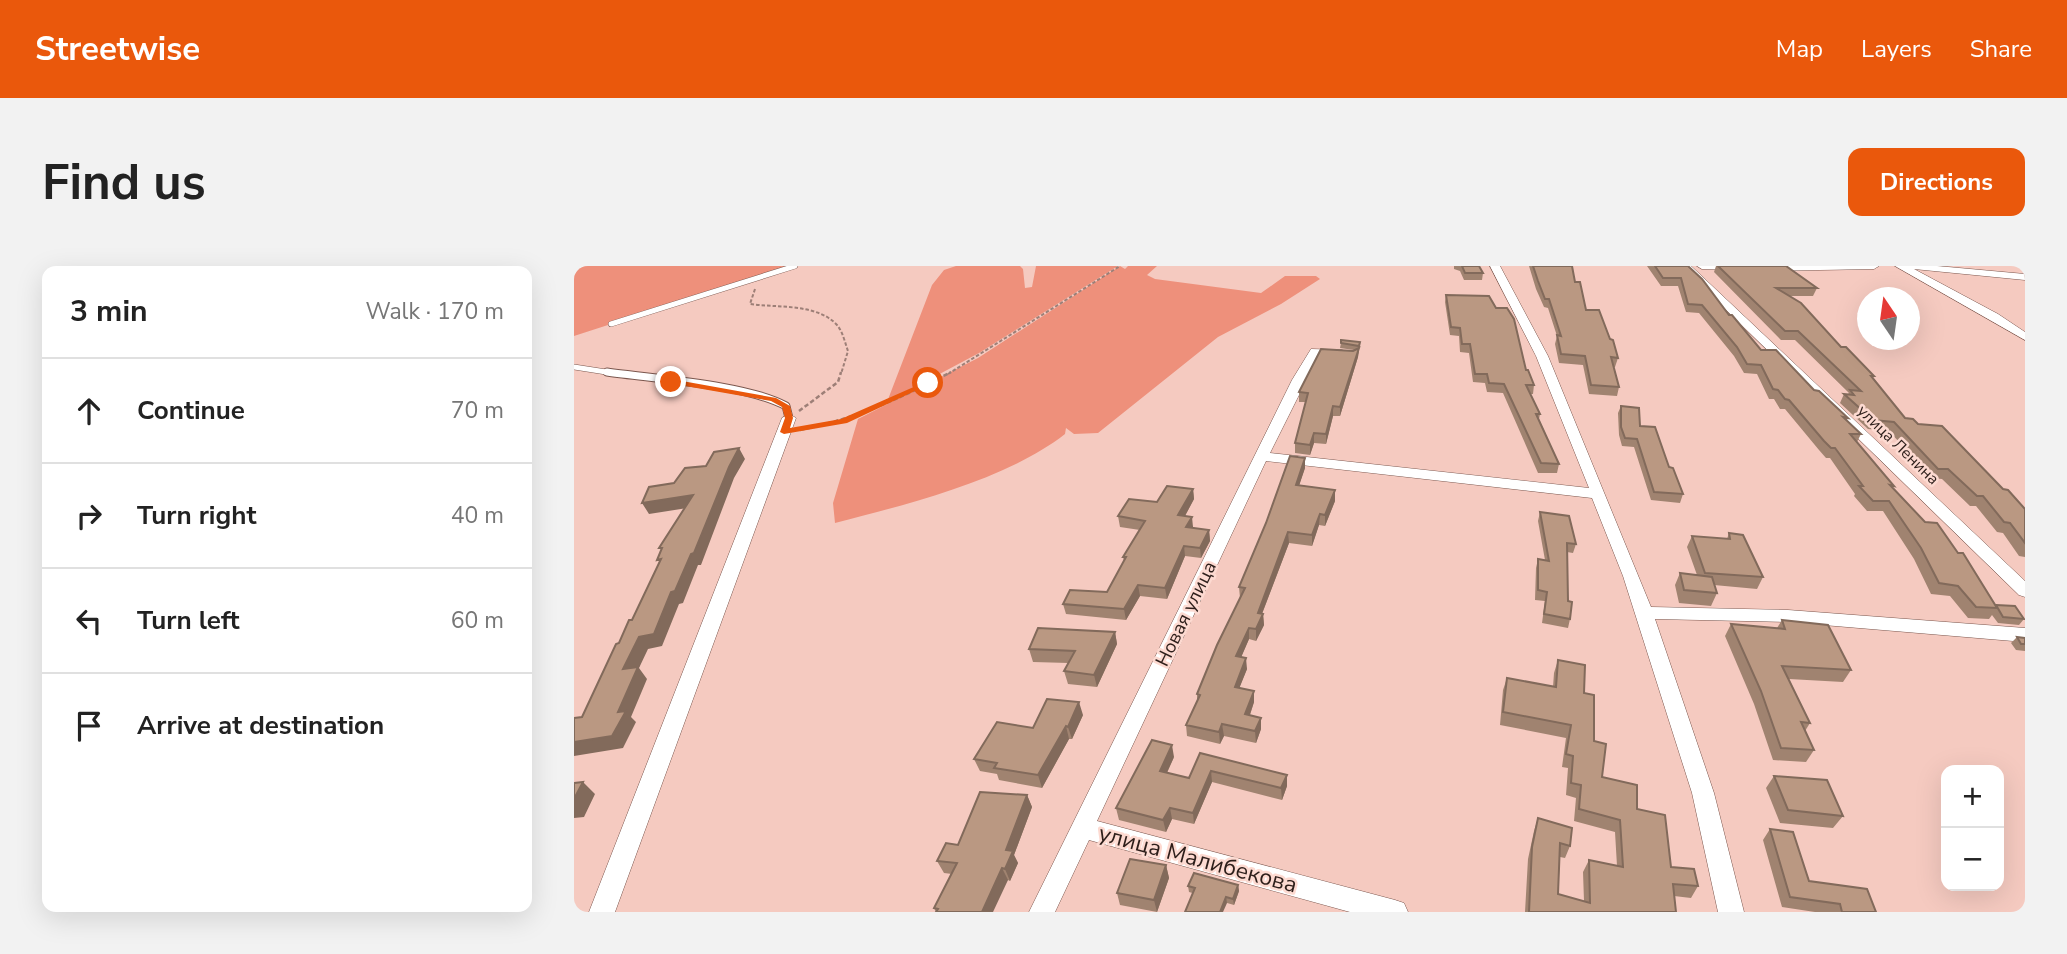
<!DOCTYPE html>
<meta charset="utf-8">
<style>
:root{--surface:#fff;--page:#f2f2f2;--text:#222;--muted:#767676;--line:#e0e0e0;--accent:#ea580c}
body{margin:0;font-family:"Nunito Sans",sans-serif;background:var(--page);color:var(--text)}
.controls{position:absolute;right:21px;bottom:21px;display:grid;overflow:hidden;border-radius:14px;box-shadow:0 7px 28px #0002}
.controls button{width:63px;height:63px;display:grid;place-items:center;padding:0;border:0;border-bottom:2px solid var(--line);background:var(--surface);color:var(--text);font:35px sans-serif}
.compass{position:absolute;left:1283px;top:21px;width:63px;height:63px;border-radius:50%;background:var(--surface);box-shadow:0 7px 28px #0002;rotate:347deg}
.stop{position:absolute;width:21px;height:21px;margin:-16px;border:5px solid #ea580c;border-radius:50%;background:#fff}
.stop.end{background:#ea580c;border-color:#fff;box-shadow:0 2px 7px #0008}
.list{margin:0;padding:0;list-style:none}
h2{display:flex;justify-content:space-between;align-items:center;height:91px;margin:0;padding:0 28px;font-size:30px}
h2 small{font-size:23px;font-weight:400;color:var(--muted)}
.list li{display:grid;grid-template-columns:46px 1fr auto;gap:21px;align-items:center;box-sizing:border-box;height:105px;padding:0 28px;border-top:2px solid var(--line)}
.list b{display:block;font-size:26px;white-space:nowrap}
.list em{font-size:23px;font-style:normal;color:var(--muted)}
.icon{flex:none;width:38px;height:38px;fill:none;stroke:currentColor;stroke-width:2;stroke-linecap:round;stroke-linejoin:round}
.map{position:relative;flex:none;width:1451px;height:646px;overflow:hidden;border-radius:14px}
header{display:flex;align-items:center;gap:42px;box-sizing:border-box;height:98px;padding:0 35px;background:var(--accent);color:#fff}
header strong{font-size:33px}
nav{display:flex;gap:38px;margin-inline-start:auto;font-size:24px}
.intro{display:flex;align-items:center;justify-content:space-between;box-sizing:border-box;height:168px;padding:0 42px}
h1{margin:0;font-size:49px}
.button{padding:18px 32px;border-radius:14px;background:var(--accent);color:#fff;font-size:24px;font-weight:700}
main{display:flex;gap:42px;padding:0 42px}
aside{flex:1;background:var(--surface);border-radius:14px;box-shadow:0 7px 28px #0002}
.map>svg:first-child{display:block}
.green{fill:#ee907b}
.lines{fill:none;stroke-linecap:round;stroke-linejoin:round}
.lane-far1-casing{stroke:#7b574e;stroke-width:6}
.lane-casing{stroke:#7b574e;stroke-width:9}
.street-casing{stroke:#7b574e;stroke-width:1}
.path-far1{stroke:#9d7f77;stroke-width:2;stroke-dasharray:3.5 2;stroke-linecap:butt}
.path{stroke:#9d7f77;stroke-width:2.5;stroke-dasharray:4.5 2.5;stroke-linecap:butt}
.lane-far1{stroke:#fff;stroke-width:5}
.lane{stroke:#fff;stroke-width:7}
.street{fill:#fff;fill-rule:evenodd}
.wall{fill:#a08370}
.shaded-wall{fill:#826a5b}
.building{fill:#ba9882;stroke:#826a5b;stroke-width:2}
.route{fill:#ea580c}
.labels{text-anchor:middle;dominant-baseline:central;stroke-width:5;stroke-linejoin:round;paint-order:stroke}
.far-street-label{font-size:16px;fill:#2d1e1a;stroke:#fddad1}
.street-label{font-size:19px;fill:#2d1e1a;stroke:#fddad1}
.near-street-label{font-size:23px;fill:#2d1e1a;stroke:#fddad1}
</style>
<header>
<strong>Streetwise</strong>
<nav><a>Map</a><a>Layers</a><a>Share</a></nav>
</header>
<div class="intro"><h1>Find us</h1><a class="button">Directions</a></div>
<main>
<aside>
<h2>3 min<small>Walk · 170 m</small></h2>
<ul class="list">
<li><svg class="icon" aria-label="ahead" viewBox="0 0 24 24"><path d="M12 20V5M6 11l6-6 6 6"/></svg><div><b>Continue</b></div><em>70 m</em></li>
<li><svg class="icon" aria-label="right" viewBox="0 0 24 24"><path d="M7 20v-9h11M14 6l5 5-5 5"/></svg><div><b>Turn right</b></div><em>40 m</em></li>
<li><svg class="icon" aria-label="left" viewBox="0 0 24 24"><path d="M17 20v-9H6M10 6l-5 5 5 5"/></svg><div><b>Turn left</b></div><em>60 m</em></li>
<li><svg class="icon" aria-label="arrive" viewBox="0 0 24 24"><path d="M6 21V4h12l-3 4 3 4H6"/></svg><div><b>Arrive at destination</b></div></li>
</ul>
</aside>
<div class="map">
<svg width="1451" height="646" viewBox="0 0 1451 646">
<rect width="100%" height="100%" fill="#f5cac0"/>
<!-- green -->
<path class="green" d="M0,0H216L0,70Z
M382,0H446L449,3L451,22L458,21L462,0H544L405,87L313,136L358,19L370,4Z
M546,0L551,3L554,0H583L573,9L581,13L687,27L711,10H742L746,13L707,38L644,71L524,167L500,168L492,162L491,168C432,214 334,238 261,257L259,237L284,153L404,92Z"/>
<g class="lines">
<!-- lane-far1 casing -->
<g class="lane-far1-casing">
<path id="lane-far1" d="M37,58L221,0
M0,101L45,108"/>
</g>
<!-- lane casing -->
<g class="lane-casing">
<path id="lane" d="M33,106C81,113 171,118 212,140L215,152"/>
</g>
<!-- street casing -->
<g class="street-casing">
<path id="street" d="M916,0H926L974,90L1077,341L1214,344L1451,362V376L1214,356L1081,353L1140,527L1170,646H1144L1118,527L1049,310L1018,232L692,195L523,555L821,634L830,637L834,646H776L515,574L481,646H455L718,114L737,83L768,84L774,87L768,90L745,89L696,187L1015,222L962,90Z
M1107,0H1117L1451,315V331L1445,329Z
M1123,0H1167L1168,1L1163,4L1128,3Z
M1188,0H1305L1300,3L1191,5L1188,4Z
M1321,0H1363L1451,8V14L1340,3L1424,48L1451,66V74Z
M215,148L222,152L41,646H15L208,152Z"/>
</g>
<!-- path-far1 -->
<path class="path-far1" d="M181,23L176,38C202,42 243,37 263,59C269,66 271,77 274,85L267,108
M374,108L546,0"/>
<!-- path -->
<path class="path" d="M225,145L264,116L267,106
M226,164C280,153 328,132 377,106"/>
<!-- lane-far1 -->
<use href="#lane-far1" class="lane-far1"/>
<!-- lane -->
<use href="#lane" class="lane"/>
<!-- street -->
<use href="#street" class="street"/>
</g>
<!-- wall -->
<path class="wall" d="M880,0H905L909,7L908,14H890L886,5L880,3Z
M955,0H998L1001,16L1012,44L1044,92L1041,101H1040L1045,121L1043,130L1015,128L1009,99L985,97L981,78L983,70L974,42L970,41L962,23Z
M1073,0H1114L1155,49L1187,84L1240,124L1274,152L1273,154L1287,168L1283,176L1320,220L1318,222L1422,339L1450,353L1445,359L1424,357L1418,349L1415,353L1394,352L1376,330L1357,328L1340,293L1309,245H1293L1280,230L1281,228L1256,192H1252L1245,184L1211,143H1206L1200,133H1195L1183,108L1170,107L1160,90L1125,47L1112,46L1104,20H1087Z
M1142,0H1212L1243,22L1239,30H1215L1267,81L1300,110L1299,112L1331,152L1344,158L1429,223L1451,243V291L1445,290L1429,267L1423,266L1402,240H1396L1368,213L1358,212L1315,165L1294,163L1266,137L1270,128H1274L1275,127L1221,74H1207L1140,6Z
M872,29L952,104L960,119L959,128H956L966,148L965,153L985,198L983,207H964L929,127L913,126L911,117L899,116L895,87L886,86L885,70L876,69L871,36Z
M786,76L784,91L766,150H759L752,178L740,177L736,189L721,187V177L732,136H725V126L780,84L766,82L767,77Z
M1047,140L1066,160L1095,201L1109,228L1106,237L1077,234L1060,181L1048,180L1045,169L1044,147Z
M731,192V202L725,219L761,224V235L751,260L745,259L738,280L715,277L688,348H689L690,359L682,375L675,373L667,391L673,403L665,422L680,436L676,449L687,452V463L682,477L650,470L646,478L613,470L612,459L623,435V428L666,332L665,321Z
M619,223L620,233L611,250L619,261V262L635,264L636,275L627,292L611,290L593,333L566,330L552,354L492,348L489,338L533,326L550,295L549,291L566,264L546,261L544,250Z
M966,246L1002,278L999,287L993,286L994,335L996,353L994,362L968,357L971,335L961,334L962,302L964,293L971,294L964,255Z
M1155,267L1189,311L1183,323L1140,319L1143,327L1137,340L1105,337L1101,319L1106,307L1123,309L1113,281L1118,270L1153,273Z
M1208,354L1277,404L1269,416L1215,413L1236,457L1231,465L1240,484L1232,496L1199,494L1180,438L1151,370L1157,358L1203,362Z
M541,366L543,378L523,421L494,418L490,405L495,397L459,396L455,383Z
M1443,371L1451,372V385L1442,384L1437,377Z
M984,394L1010,427L1020,475L1028,511L1063,543L1097,601L1124,620L1117,632L1100,630L1102,646H951L954,593L960,565L964,552L996,580L991,592L986,591L984,628L1010,635L1009,606L1015,594L1043,600L1041,566L1000,555L1002,532L992,529L994,502L988,501L992,472L926,459L929,424L933,412L979,421L980,407Z
M509,449L498,473H495L468,522L425,514L423,508L406,505L400,493L459,462Z
M626,487L713,509V520L708,534L638,516L620,558L598,553L592,566L545,554L542,542L600,491L593,507L615,512Z
M1200,510L1269,550L1259,562L1206,557L1192,522Z
M453,529L458,541L440,589L444,597L436,615L434,614L362,646L360,642L378,608L370,607L363,595L384,579Z
M1196,563L1235,615L1302,646H1241L1208,641L1189,574Z
M592,599L595,612L583,646L546,639L543,627Z
M664,619L665,625L660,639L615,626L614,620Z"/>
<!-- shaded-wall -->
<path class="shaded-wall" d="M786,76L784,91L766,150V141Z
M759,140V150L752,178V168Z
M740,167V177L736,189V179Z
M165,182L171,193L160,212L127,299H124L109,337L105,338L88,380L74,383L65,402L73,413L57,451L62,456L49,482L0,490V476L44,446L49,403L65,371Z
M731,192V202L722,229V219Z
M619,223L620,233L606,259L604,249Z
M761,224V235L751,260V249Z
M119,229L126,240L75,248L68,237Z
M746,248L745,259L738,280V269Z
M618,251L619,261L613,272L612,261Z
M635,264L636,275L627,292L626,282Z
M714,266L715,277L684,358V347Z
M610,280L611,290L593,333L591,322Z
M564,319L566,330L552,354L550,343Z
M689,348L690,359L682,375V363Z
M675,362V373L663,401L662,390Z
M541,366L543,378L523,421L520,409Z
M672,392L673,403L661,433V421Z
M680,425V436L672,460L671,448Z
M505,436L509,449L498,473L494,461Z
M687,452V463L682,477L681,465Z
M648,458L650,470L646,478L645,466Z
M492,460L495,473L468,522L464,509Z
M598,479L600,491L588,517L586,505Z
M637,505L638,516L620,558L619,547Z
M713,509V520L708,534L707,522Z
M9,516L21,528L10,551L0,552V533Z
M453,529L458,541L440,589L444,597L436,615L431,603L432,584Z
M596,542L598,553L592,566L589,554Z
M592,599L595,612L583,646L580,634Z
M428,602L434,614L419,646H408Z
M664,619L665,625L660,639L659,633Z
M652,631L653,637L649,646H646Z"/>
<!-- building -->
<path class="building" d="M888,0H905L909,7H891Z
M959,0H998L1001,16H1006L1012,44H1025L1036,73L1039,74L1044,92L1037,91L1045,121L1017,119L1011,90L987,88L983,69L987,70L975,33H971L964,15Z
M1081,0H1114L1128,13L1155,49H1158L1187,84H1202L1240,124L1245,125L1274,152L1269,151L1287,168H1276L1320,220L1316,219L1351,256L1363,257L1384,287H1389L1423,342L1402,341L1384,320L1365,317L1347,282L1315,235H1299L1285,220H1289L1261,182H1257L1250,175L1215,134L1211,133L1204,124L1199,123L1187,99L1173,98L1163,81L1128,39L1114,38L1107,12H1089Z
M1144,0H1212L1243,22H1202L1227,37L1267,81H1272L1300,110H1297L1331,152L1339,153L1344,158L1368,160L1429,223L1434,224L1451,243V277L1436,257L1430,256L1409,230H1403L1374,203H1364L1320,156L1299,154L1270,128L1280,129L1276,124L1287,125L1224,65H1211Z
M872,29L915,30L922,42H933L940,53L952,104H954L960,119H952L966,148H962L985,198L967,197L930,118L915,117L913,108H901L896,78H888L886,62L877,61Z
M767,74L786,76L785,80L767,77Z
M785,82L766,141L759,140L752,168L740,167L736,179L721,177L734,127L725,126L747,83L779,85Z
M1047,140L1065,142L1066,160L1081,161L1095,201L1099,202L1109,228L1080,226L1063,173L1051,172L1047,161Z
M165,182L155,201L120,287L117,288L101,325L97,326L80,368L65,371L49,403L64,401L44,446L52,445L38,470L0,476V452L8,451L42,378L45,377L55,354H58L87,293L83,294L88,282H85L119,229L68,237L75,221L100,217L111,202L132,200L140,186Z
M716,190L731,192L722,219L761,224L751,249L746,248L738,269L714,266L684,347L689,348L682,363L675,362L662,390L672,392L661,421L680,425L671,448L687,452L681,465L648,458L645,466L612,459L626,429L623,428L643,379L671,322L665,321L692,257Z
M593,220L619,223L604,249L618,251L612,261L635,264L626,282L610,280L591,322L564,319L550,343L489,338L496,324L533,326L552,291H549L571,255L544,250L555,233L583,236Z
M966,246L995,250L1002,278L993,277L994,335L998,336L996,353L970,348L973,326L964,324V293L975,295Z
M1155,267L1169,269L1189,311L1131,307L1118,270L1156,273Z
M1106,307L1138,311L1143,327L1110,324Z
M1422,339L1441,340L1450,353L1429,351Z
M1208,354L1254,359L1277,404L1208,400L1236,457L1227,456L1240,484L1207,482L1187,425L1157,358L1211,363Z
M464,362L541,366L520,409L490,405L501,385L455,383Z
M1443,371L1451,372V378H1447Z
M984,394L1011,399L1010,427L1020,429V475L1032,478L1028,511L1063,519V543L1091,549L1097,601L1120,603L1124,620L1099,618L1102,646H955L958,581L964,552L998,562L996,580L986,577L984,628L1016,637L1015,594L1049,601L1046,554L1005,543L1007,519L997,517L999,490L992,488L997,459L929,446L933,412L982,421Z
M473,433L505,436L494,461L492,460L464,509L420,502L423,497L400,493L423,456L459,462Z
M578,474L598,479L586,505L615,512L626,487L713,509L707,522L637,505L619,547L596,542L589,554L542,542Z
M1200,510L1253,514L1269,550L1214,544Z
M9,516L0,533V517Z
M406,526L453,529L432,584L439,585L431,603L428,602L408,646H362L364,643L360,642L383,597L363,595L372,577L384,579Z
M1196,563L1219,566L1235,615L1293,623L1302,646H1268L1266,638L1216,631Z
M556,593L592,599L580,634L543,627Z
M620,607L664,619L659,633L652,631L646,646H611L621,622L614,620Z"/>
<!-- route -->
<path class="route" d="M97,113L202,132L216,140L219,152L216,162L267,153L351,116L358,117L273,157L210,168L206,166L211,152L208,141L197,135L94,117Z"/>
<g class="labels">
<!-- far-street labels -->
<g class="far-street-label">
<text transform="translate(1324 179) rotate(44)">улица Ленина</text>
</g>
<!-- street labels -->
<g class="street-label">
<text transform="translate(612 348) rotate(-64)">Новая улица</text>
</g>
<!-- near-street labels -->
<g class="near-street-label">
<text transform="translate(624 593) rotate(15)">улица Малибекова</text>
</g>
</g>
</svg>
<div class="controls">
<button>+</button>
<button>−</button>
</div>
<svg class="compass" viewBox="-18 -18 36 36"><path d="M0-13l5 13h-10z" fill="#e53935"/><path d="M0 13l5-13h-10z" fill="#767676"/></svg>
<div class="stop" style="left:354px;top:117px"></div>
<div class="stop end" style="left:97px;top:116px"></div>
</div>
</main>
